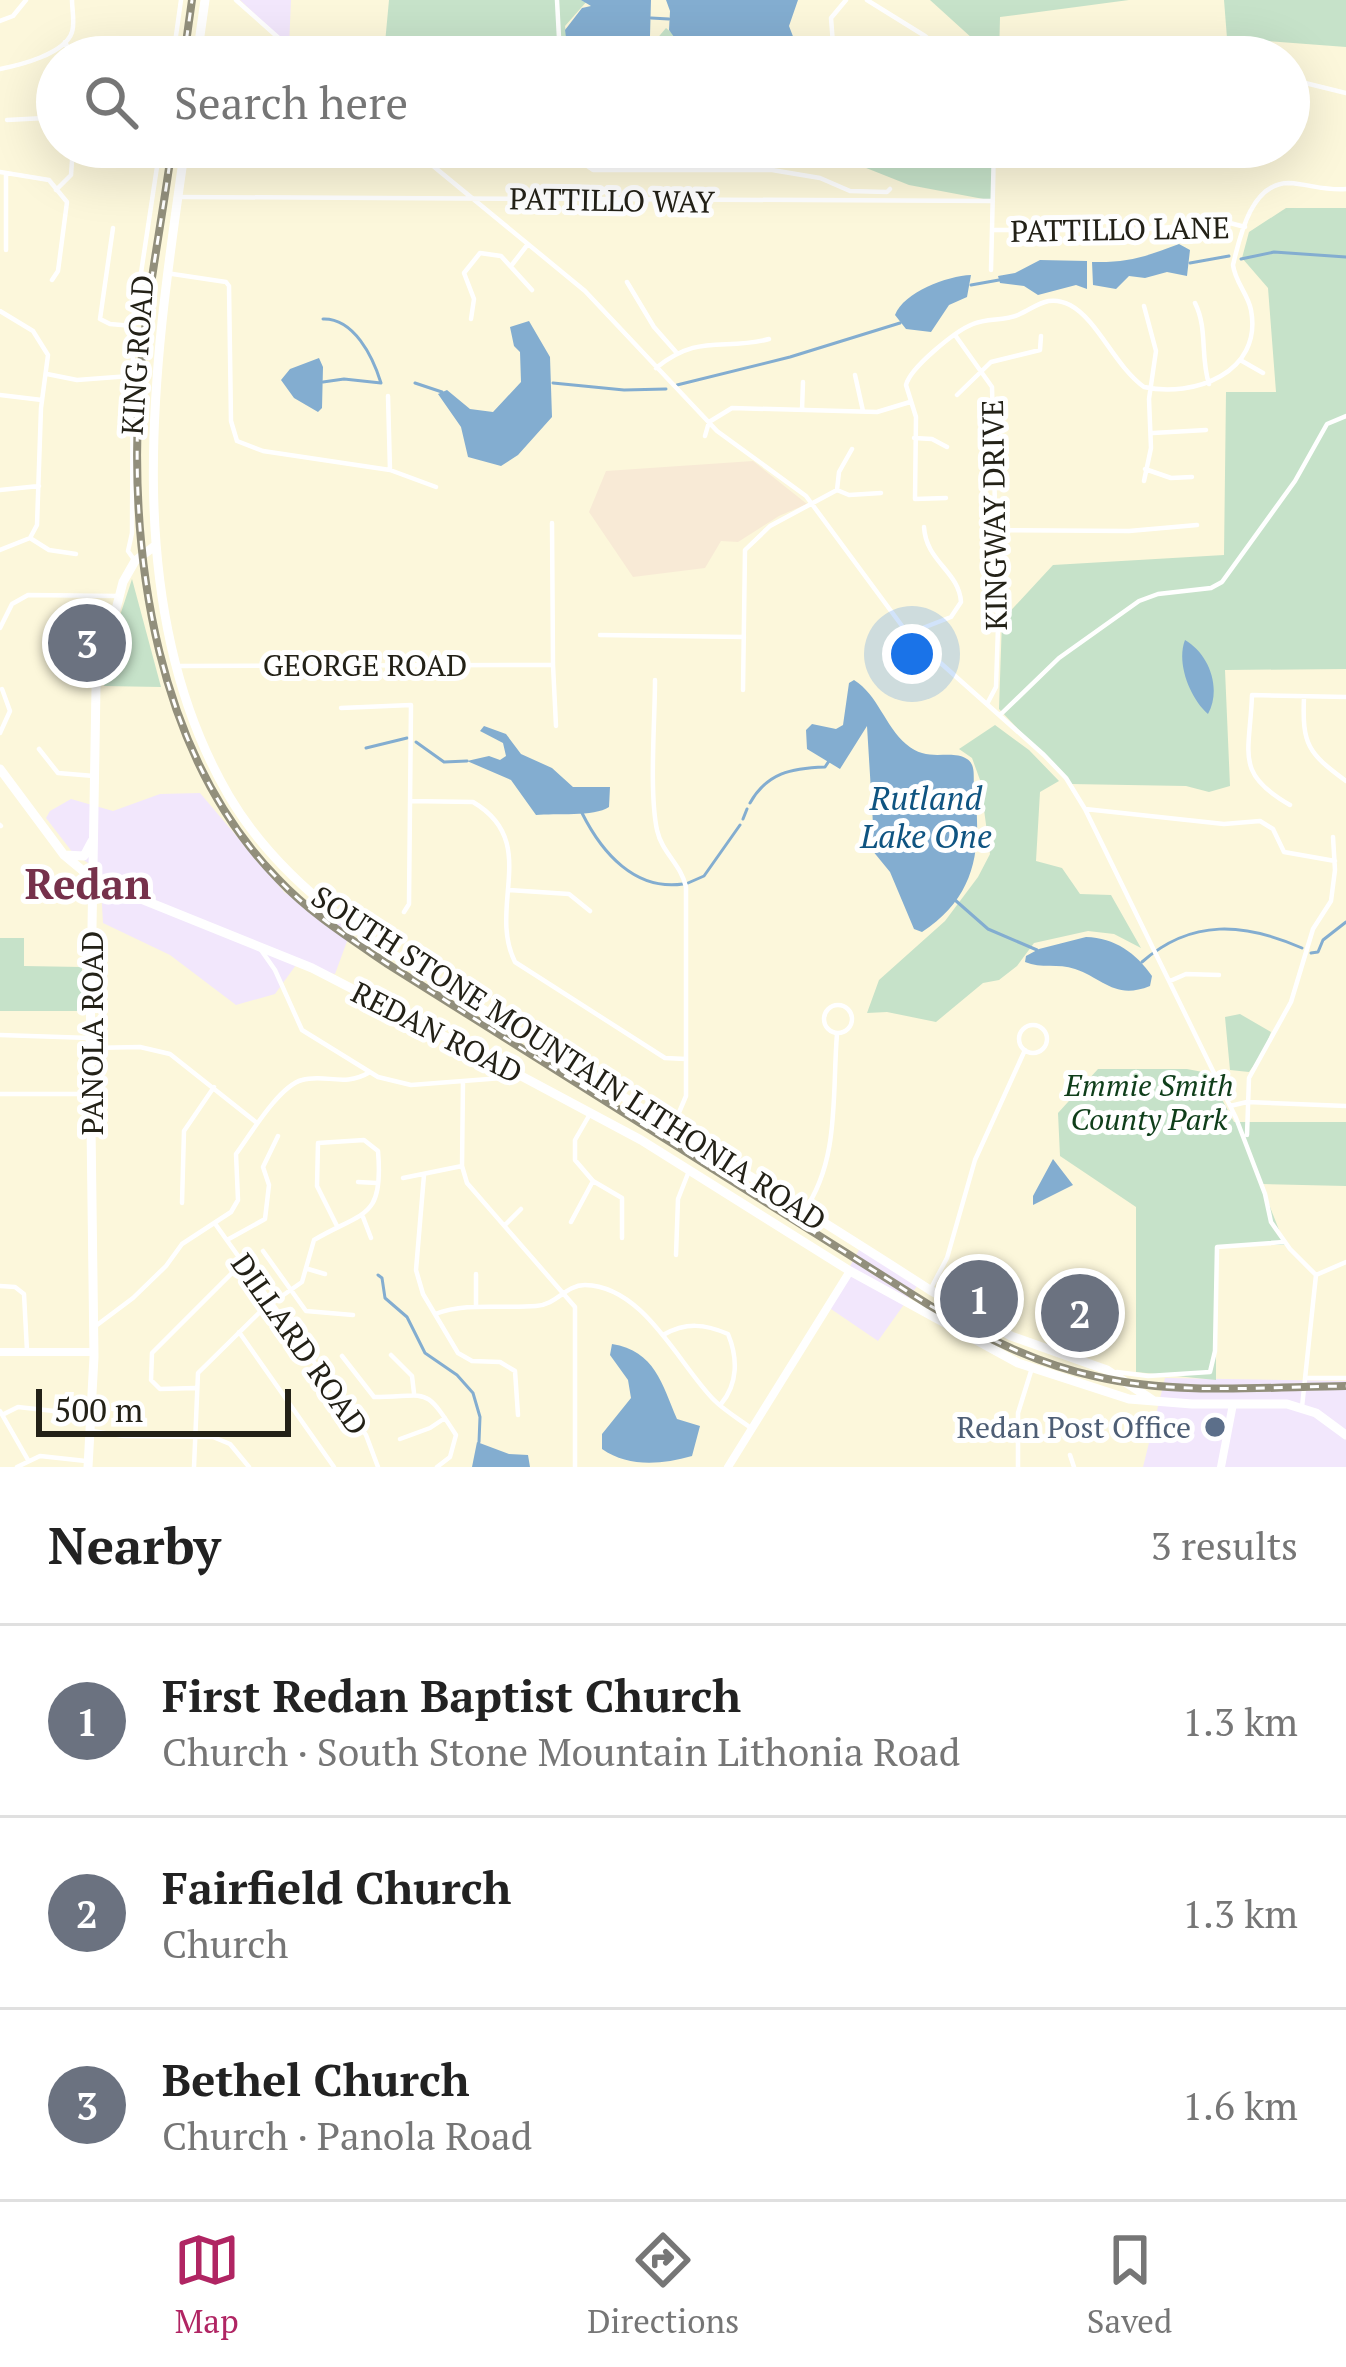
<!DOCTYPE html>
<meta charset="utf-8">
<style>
:root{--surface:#fff;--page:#f6f6f6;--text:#222;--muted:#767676;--line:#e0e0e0;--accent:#b02563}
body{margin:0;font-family:"PT Serif",serif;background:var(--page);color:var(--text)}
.scale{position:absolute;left:36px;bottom:30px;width:255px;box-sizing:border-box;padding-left:12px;border:6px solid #232117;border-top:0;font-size:33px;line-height:42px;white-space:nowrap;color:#232117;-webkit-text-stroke:9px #fff;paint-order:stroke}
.you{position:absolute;left:912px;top:654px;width:42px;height:42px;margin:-30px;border:9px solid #fff;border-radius:50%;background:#1a73e8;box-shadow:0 0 0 18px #1a73e833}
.badge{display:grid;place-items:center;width:78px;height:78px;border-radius:50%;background:var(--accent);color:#fff;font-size:39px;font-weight:700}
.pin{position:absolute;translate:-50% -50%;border:6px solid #fff;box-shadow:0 3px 12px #0006}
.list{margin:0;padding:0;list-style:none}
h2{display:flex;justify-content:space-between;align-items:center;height:156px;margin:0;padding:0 48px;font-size:51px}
h2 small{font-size:39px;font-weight:400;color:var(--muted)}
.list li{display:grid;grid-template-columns:78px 1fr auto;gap:36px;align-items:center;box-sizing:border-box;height:192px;padding:0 48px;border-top:3px solid var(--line)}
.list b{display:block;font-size:45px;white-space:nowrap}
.list p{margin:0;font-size:39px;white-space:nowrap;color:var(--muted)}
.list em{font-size:39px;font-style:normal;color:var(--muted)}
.icon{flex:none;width:66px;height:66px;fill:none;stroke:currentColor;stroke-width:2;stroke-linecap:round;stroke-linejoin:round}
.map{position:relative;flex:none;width:1346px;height:1467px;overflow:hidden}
.search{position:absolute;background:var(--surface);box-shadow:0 12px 48px #0002;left:36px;right:36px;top:36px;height:132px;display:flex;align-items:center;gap:30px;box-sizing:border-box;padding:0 42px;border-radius:66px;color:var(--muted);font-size:45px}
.sheet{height:732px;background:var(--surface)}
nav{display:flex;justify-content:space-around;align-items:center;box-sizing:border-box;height:168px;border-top:3px solid var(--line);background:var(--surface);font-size:33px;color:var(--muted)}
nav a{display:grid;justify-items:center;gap:6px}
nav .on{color:var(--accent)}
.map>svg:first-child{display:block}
.commercial{fill:#f2e7fc}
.education{fill:#f8ead6}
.green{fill:#c6e2c9}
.water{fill:#83add0}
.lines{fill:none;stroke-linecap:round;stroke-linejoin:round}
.stream{stroke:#83add0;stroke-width:3}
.minor{stroke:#fff;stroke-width:4.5}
.tertiary{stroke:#fff;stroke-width:8}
.secondary{stroke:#fff;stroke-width:9}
.rail-casing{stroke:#928f7c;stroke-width:8}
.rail{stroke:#fff;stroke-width:3;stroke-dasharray:9;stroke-linecap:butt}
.service-dot{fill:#5c6f8a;stroke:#fff;stroke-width:4.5}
.labels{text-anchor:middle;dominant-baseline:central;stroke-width:10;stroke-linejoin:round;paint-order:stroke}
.street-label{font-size:30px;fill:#232117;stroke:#fff}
.park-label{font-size:30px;font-style:italic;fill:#0f3e1a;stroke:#fff}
.service-label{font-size:30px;fill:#4e5e75;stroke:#fff;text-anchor:end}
.water-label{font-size:33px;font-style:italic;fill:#0f5481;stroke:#fff}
.district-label{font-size:42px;font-weight:bold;fill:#76314b;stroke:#fff}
</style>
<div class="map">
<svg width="1346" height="1467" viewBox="0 0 1346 1467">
<rect width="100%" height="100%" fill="#fcf7db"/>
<!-- commercial -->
<path class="commercial" d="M240,0H291L289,47Z
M200,793L285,893L353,925L335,974L296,965L275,994L236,1005L170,955L103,923L100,871L73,853L46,818L50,811L71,799L113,811L160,794Z
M861,1246L920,1282L878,1341L828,1307Z
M1165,1378L1346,1381V1467H1143Z"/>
<!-- education -->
<path class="education" d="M753,461L807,504L779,516L738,542L721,541L705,568L633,577L589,512L606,471Z"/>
<!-- green -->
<path class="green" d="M389,0H588L565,26L567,41L557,57H403L384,54Z
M930,0H1129L1000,17L999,57H960L973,39Z
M1224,0H1346V47L1227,38Z
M666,28L686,45L685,57H615L617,47L634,41H655Z
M773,147H996L994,201L909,185L841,158Z
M1286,208H1346V669L1225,670L1230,786L1209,792L1186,786L1070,784L999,709L1002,620L1053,565L1224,555L1226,392H1276L1268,288L1242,258L1249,232Z
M132,579L161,687L104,686L109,649Z
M995,725L1029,750L1059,781L1040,792L1036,861L1062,868L1080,894L1111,895L1141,948L1114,934L1088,931L1034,943L1017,966L999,980L983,983L936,1022L887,1012L867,1013L879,980L945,921L978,877L990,854L980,780L972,758L959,749Z
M0,938H24V966L82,967L81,1011H0Z
M1240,1014L1271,1032L1264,1051L1249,1072L1230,1070L1225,1017Z
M1098,1069H1187L1208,1073L1234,1122H1346V1186L1261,1184L1285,1245H1216V1380L1136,1372V1207L1060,1156L1058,1113Z"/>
<!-- water -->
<path class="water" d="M581,0H651L650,36L641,41C625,35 625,43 609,46C595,49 578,44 566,37L565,30L582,8L591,6Z
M666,0H798L789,26L794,39L788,44L764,40L749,44L729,37L708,45L677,41L669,30L670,11Z
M1179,244L1190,250L1187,276L1167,272L1145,278L1129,276L1116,289L1093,285L1092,262C1127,263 1145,257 1179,244Z
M1040,260L1087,261V289L1076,285L1038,295L1024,286L1000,283L998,276L1015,273Z
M971,275L967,297L949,305L931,332L906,329L895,315C904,292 947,276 971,275Z
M529,321L550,357L552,417L518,455L501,466L468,457L461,427L438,394L447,390L470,409L493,412L521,382L520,352L514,346L510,327Z
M319,358L323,367L322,408L318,412L294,398L281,380L290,369Z
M1185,640C1209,654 1222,688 1208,714C1190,698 1176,663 1185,640Z
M854,680C878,695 885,726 906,744C929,764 950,748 967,759C976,765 973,776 974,785C982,845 978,896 922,932L914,929L890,872L863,839L873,824L867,726L840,769L807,749L806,730L812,724L836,729L843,725L849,683Z
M484,726L506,734L521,754L552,768L573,787H610L609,807C594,817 555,813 536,815L511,780L467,761L489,756L500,760L506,756L503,743L480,731Z
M1086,937C1115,938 1136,953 1152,976L1150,986C1115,1000 1104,979 1075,969C1058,963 1041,969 1025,962L1026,956L1039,949Z
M1053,1159L1073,1185L1033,1205V1196Z
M612,1344C655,1351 662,1384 677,1419L700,1426L692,1456C660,1465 628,1467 602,1449V1434L631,1398L628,1380L610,1355Z
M477,1442L509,1454L528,1455L530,1467H472Z"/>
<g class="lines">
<!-- stream -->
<path class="stream" d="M651,18L669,19
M1241,259L1274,252L1346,257
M1190,263L1229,256
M971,285L999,280
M323,382L344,379L381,383C373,357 354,318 323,319
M415,383L442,392
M553,383L624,390L666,389
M677,385L790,357L900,323
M416,742L444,762L467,761
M366,748L407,738
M750,803C767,773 791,768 825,767L829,761
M582,813C602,853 635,891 683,884
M743,819L747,809
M688,883L704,876L740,825
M955,900L988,929L1037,950
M1311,953L1318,952L1323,940L1346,922
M1142,962C1192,918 1245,923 1302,948
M378,1275L382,1278L385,1298L407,1317L425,1353L457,1375L473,1393L480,1417L479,1442"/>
<!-- minor -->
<path class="minor" d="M236,0L300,57
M557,0L560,57
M867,0L925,36L931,41L933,57
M0,21L13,16L26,0
M65,42L73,57
M173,57L181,0
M834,57L831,18L846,0
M0,69C20,65 65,54 72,32C75,23 72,9 72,0
M1289,79L1346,93
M7,120L45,118L57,123
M410,147L585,291L717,431L806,496L908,634L1044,755L1066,778L1085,809L1236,1118L1265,1194L1271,1222L1290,1249L1316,1275L1302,1407
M577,147L580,161L593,170H772L820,178L850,191L887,192L890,189
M634,170L635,147
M0,172L49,180L67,202L58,271L52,280
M56,190L71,175L73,147
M178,197L993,201
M995,230H1130L1230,223L1245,227
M6,250V174
M511,266L528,244
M991,270L994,147
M166,273L226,282L229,286L231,421L237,441L263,451L390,470L436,487
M627,282L654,327L676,352
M1195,303C1208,329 1200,356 1209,384
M1144,306L1156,351L1149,399L1151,448L1144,481
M0,311L33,331L48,355L41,408L37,525L30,538L0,550
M100,319L113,228
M100,319L110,324L133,326
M471,319L474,299L464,273L480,253L501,256L532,290
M955,335L992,387L998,627L996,687L987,704
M1242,361L1263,373
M656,368C699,333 723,351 769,339
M47,374L77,380L130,376
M855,375L863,411
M0,395L42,400
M957,395L991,362L1040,350L1041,336
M388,396L390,470
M802,410L803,382
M1153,433L1206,430
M705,436L709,422L732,408L877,412L910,402
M914,438L932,439L947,447
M1145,469L1171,478L1192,477
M0,490L39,486
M837,490L849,495L881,493
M946,498L915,499L916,417L906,385C910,368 955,331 973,324C987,318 1004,321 1018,315C1038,306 1048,294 1070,305C1098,320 1114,365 1144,387C1193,398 1263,373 1251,310C1248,294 1235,282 1233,265C1240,236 1251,183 1289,183C1308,184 1326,191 1346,189
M552,523L553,665
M997,530L1129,531L1197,525
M30,538L49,550L76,554
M135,561L128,551L132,533L133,326L160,147
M0,628L12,604L28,595L119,596
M910,633L951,617L961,602C959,571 926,562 924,527
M600,635L744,637
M178,666L553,665L556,726
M655,680C655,721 649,792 657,830C662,853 681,864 686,887V1096L672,1129
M743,690L745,550L770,526L837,490L839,472L852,449
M1304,697C1302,745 1308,753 1346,781
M341,708L411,705L409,904L404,912
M1000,715L1059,658L1139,601L1158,594L1211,588L1222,582L1295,481L1327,424L1346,416
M0,733L10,711L2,689
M39,749L58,773L94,776
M410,801L473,802C541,842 487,906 515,962L665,1058L686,1059
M1290,805C1234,773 1250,754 1252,695L1346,697
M1085,809L1224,824L1260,821L1273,829L1284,852L1335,861
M0,825L1,826
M509,890L569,894L590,911
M261,950L275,970L302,1030L378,1077L411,1085L502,1078L514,1073
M1170,981L1186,974L1219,975
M824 1019a14 14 0 1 1 28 0a14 14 0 1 1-28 0Z
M1019 1039a14 14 0 1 1 28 0a14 14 0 1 1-28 0Z
M0,1035L90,1038
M90,1048L140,1047L170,1054L257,1123
M463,1081L462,1166L467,1183L575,1307V1467
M0,1094H90
M1230,1106L1247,1102L1346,1106
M590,1114L575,1140V1160L593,1181L622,1198V1238
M1247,1135L1249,1078L1291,1002L1313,929L1331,901L1335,870L1333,837
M424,1175L416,1270L423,1294L458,1353L472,1361L500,1362L515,1371L518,1415
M403,1178L462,1166
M358,1182L377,1183
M182,1203L184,1131L214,1087
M804,1211C840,1160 832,1094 837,1034
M363,1217L371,1238
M571,1222L593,1181
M216,1225L366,1435L378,1467
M505,1225L521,1209
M227,1240L265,1219L269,1185L263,1167L278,1136
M263,1251L306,1311L353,1315
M676,1255L678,1199L689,1171
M308,1269L325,1274
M1316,1275L1346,1262
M0,1286L15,1287L24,1294L27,1351
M930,1290L947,1258L975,1160L1025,1050
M476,1307V1274
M435,1314C467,1302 502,1309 536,1306C557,1305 565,1285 585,1285C644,1286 679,1365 714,1400C725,1411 739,1419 751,1428
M97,1325L133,1298L166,1266L182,1244L231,1212L238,1200L236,1154C250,1135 279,1086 302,1080C326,1073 343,1088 370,1072
M239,1332L334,1467
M663,1335C686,1322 705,1324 728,1334C738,1358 738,1384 721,1404
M391,1355L412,1376L414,1393
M342,1356L374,1397C430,1397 423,1384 456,1435L450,1457L437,1467
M1117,1372L1148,1376L1210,1372L1215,1351L1217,1247L1284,1242
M1307,1378H1346
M195,1388L160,1389L151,1380L152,1353L242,1263
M0,1411L28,1460
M4,1414L18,1407L54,1411
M92,1431L124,1436L213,1437L230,1444L249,1467
M400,1439L430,1428L445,1418
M1070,1455L1074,1467
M17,1467L40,1456L86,1461
M194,1467L198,1373L262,1310L302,1282L314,1240C363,1211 384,1220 378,1151L364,1140L318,1143L317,1186L337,1226
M1018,1467V1413L1032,1368"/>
<!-- tertiary -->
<path class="tertiary" d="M0,1352H94
M728,1467L850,1271
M1221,1467L1233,1404"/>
<!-- secondary -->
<path class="secondary" d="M197,57L205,0
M185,147C155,357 116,603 229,796C298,913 427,973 538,1043C668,1126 800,1206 930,1290L1011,1336L1107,1370L1154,1401
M0,769L64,855L94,880L312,968L525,1078L641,1140L850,1271L1018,1363L1129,1399L1192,1404H1287L1316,1413L1346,1435
M64,855L84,856L92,841
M88,1467L94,1357L90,1048L96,687L123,582L135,561L156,545"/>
<!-- rail casing -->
<g class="rail-casing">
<path id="rail" d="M184,57L192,0
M172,147C161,228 144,310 139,392C129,559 157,755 278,879C310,913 348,937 386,963L929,1305C982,1336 1036,1364 1098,1377C1177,1395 1265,1387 1346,1386"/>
</g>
<!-- rail -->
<use href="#rail" class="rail"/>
</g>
<!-- markers -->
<circle class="service-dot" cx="1215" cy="1427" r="12"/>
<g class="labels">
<!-- street labels -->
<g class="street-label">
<text transform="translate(612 200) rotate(1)">PATTILLO WAY</text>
<text transform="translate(1120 229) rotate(-1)">PATTILLO LANE</text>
<text transform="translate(137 355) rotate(-86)">KING ROAD</text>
<text transform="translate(994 515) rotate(-91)">KINGWAY DRIVE</text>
<text x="365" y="665">GEORGE ROAD</text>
<text transform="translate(437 1032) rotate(27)">REDAN ROAD</text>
<text transform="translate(92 1033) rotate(-90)">PANOLA ROAD</text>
<text transform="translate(569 1058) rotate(33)">SOUTH STONE MOUNTAIN LITHONIA ROAD</text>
<text transform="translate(300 1344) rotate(55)">DILLARD ROAD</text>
</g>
<!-- park labels -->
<g class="park-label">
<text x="1149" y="1085">Emmie Smith<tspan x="1149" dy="34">County Park</tspan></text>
</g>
<!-- service labels -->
<g class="service-label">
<text x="1191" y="1427">Redan Post Office</text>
</g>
<!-- water labels -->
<g class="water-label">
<text x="926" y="797">Rutland<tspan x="926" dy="38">Lake One</tspan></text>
</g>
<!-- district labels -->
<g class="district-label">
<text x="88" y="883">Redan</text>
</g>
</g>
</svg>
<div class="scale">500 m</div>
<div class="you"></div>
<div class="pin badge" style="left:979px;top:1299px;background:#6b7280">1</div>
<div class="pin badge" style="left:1080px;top:1313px;background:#6b7280">2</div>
<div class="pin badge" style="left:87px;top:643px;background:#6b7280">3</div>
<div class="search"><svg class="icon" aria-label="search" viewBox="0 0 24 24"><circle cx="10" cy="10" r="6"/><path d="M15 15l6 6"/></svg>Search here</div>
</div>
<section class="sheet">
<h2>Nearby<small>3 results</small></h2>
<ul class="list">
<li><span class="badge" style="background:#6b7280">1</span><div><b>First Redan Baptist Church</b><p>Church · South Stone Mountain Lithonia Road</p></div><em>1.3 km</em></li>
<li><span class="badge" style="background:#6b7280">2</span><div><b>Fairfield Church</b><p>Church</p></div><em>1.3 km</em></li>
<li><span class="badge" style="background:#6b7280">3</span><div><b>Bethel Church</b><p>Church · Panola Road</p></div><em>1.6 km</em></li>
</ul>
</section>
<nav>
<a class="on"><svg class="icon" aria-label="map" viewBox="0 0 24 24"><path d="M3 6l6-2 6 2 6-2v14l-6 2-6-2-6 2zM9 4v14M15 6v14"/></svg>Map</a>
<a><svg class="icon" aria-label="directions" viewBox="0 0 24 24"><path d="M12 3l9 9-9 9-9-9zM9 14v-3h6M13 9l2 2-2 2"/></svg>Directions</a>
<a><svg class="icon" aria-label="saved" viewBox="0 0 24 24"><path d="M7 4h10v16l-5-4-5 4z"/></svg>Saved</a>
</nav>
